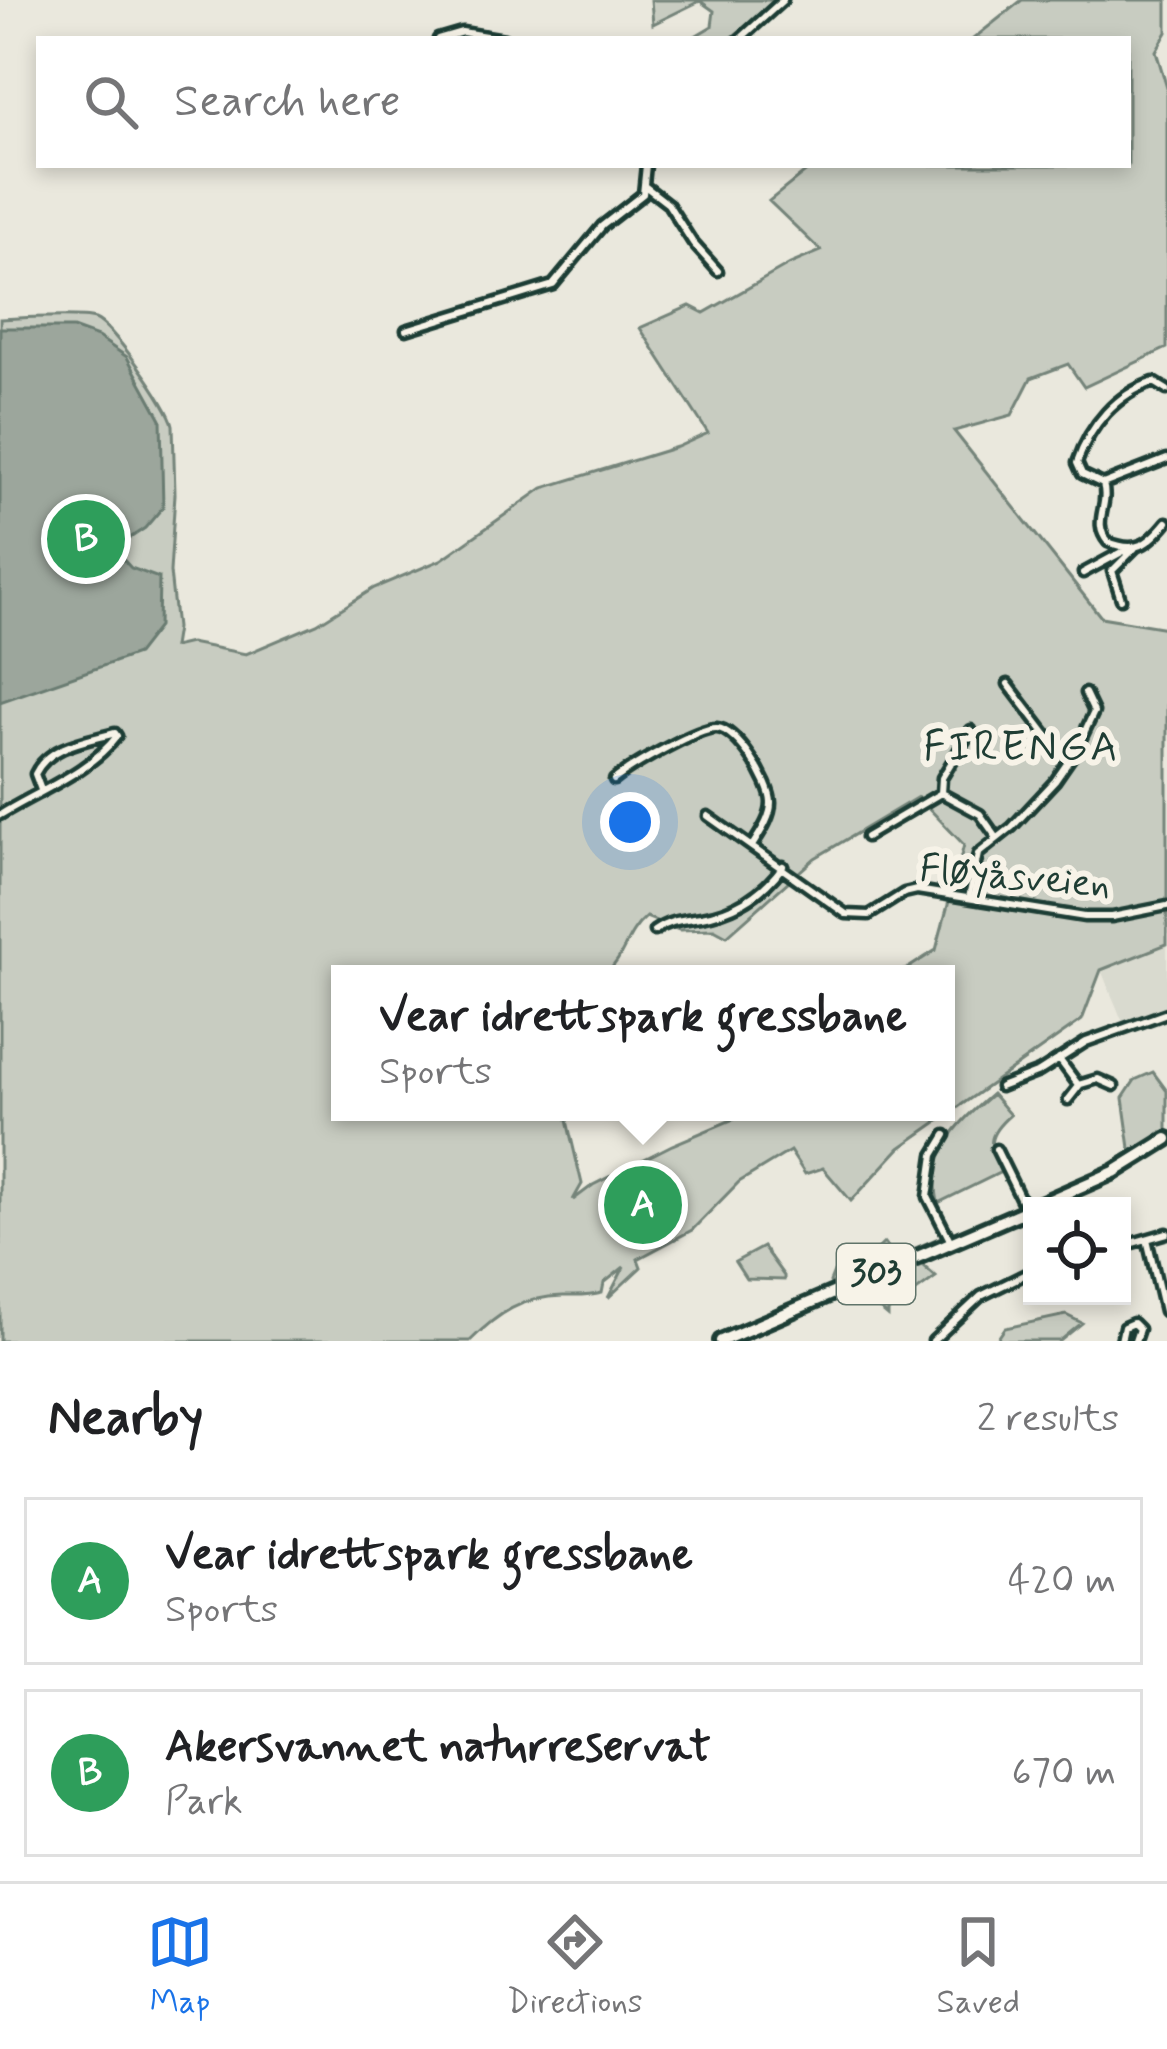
<!DOCTYPE html>
<meta charset="utf-8">
<style>
:root{--surface:#fff;--page:#f2f2f2;--text:#202124;--muted:#757577;--line:#e0e0e0;--accent:#1a73e8}
body{margin:0;font-family:Mynerve,sans-serif;background:var(--page);color:var(--text)}
.controls{position:absolute;right:36px;bottom:36px;display:grid;overflow:hidden;border-radius:0px;box-shadow:0 6px 18px #0003}
.controls button{width:108px;height:108px;display:grid;place-items:center;padding:0;border:0;border-bottom:3px solid var(--line);background:var(--surface);color:var(--text);font:60px sans-serif}
.you{position:absolute;left:630px;top:822px;width:42px;height:42px;margin:-30px;border:9px solid #fff;border-radius:50%;background:#1a73e8;box-shadow:0 0 0 18px #1a73e833}
.badge{display:grid;place-items:center;width:78px;height:78px;border-radius:50%;background:var(--accent);color:#fff;font-size:39px;font-weight:700}
.pin{position:absolute;translate:-50% -50%;border:6px solid #fff;box-shadow:0 3px 12px #0006}
.popup{position:absolute;left:331px;top:965px;width:624px;height:156px;box-sizing:border-box;display:grid;place-content:center;border-radius:0px;background:var(--surface);filter:drop-shadow(0 3px 9px #0005);font-size:39px;white-space:nowrap;color:var(--muted)}
.popup b{font-size:45px;color:var(--text)}
.popup::after{content:'';position:absolute;left:50%;top:100%;margin-left:-24px;border:24px solid transparent;border-top-color:var(--surface)}
.list{margin:0;padding:0;list-style:none}
h2{display:flex;justify-content:space-between;align-items:center;height:156px;margin:0;padding:0 48px;font-size:51px}
h2 small{font-size:39px;font-weight:400;color:var(--muted)}
.list li{display:grid;grid-template-columns:78px 1fr auto;gap:36px;align-items:center;box-sizing:border-box;height:168px;margin:0 24px 24px;padding:0 24px;border:3px solid var(--line);border-radius:0px}
.list b{display:block;font-size:45px;white-space:nowrap}
.list p{margin:0;font-size:39px;white-space:nowrap;color:var(--muted)}
.list em{font-size:39px;font-style:normal;color:var(--muted)}
.icon{flex:none;width:66px;height:66px;fill:none;stroke:currentColor;stroke-width:2;stroke-linecap:round;stroke-linejoin:round}
.map{position:relative;flex:none;width:1167px;height:1341px;overflow:hidden}
.search{position:absolute;background:var(--surface);box-shadow:0 6px 18px #0003;left:36px;right:36px;top:36px;height:132px;display:flex;align-items:center;gap:30px;box-sizing:border-box;padding:0 42px;border-radius:0px;color:var(--muted);font-size:45px}
.sheet{height:540px;background:var(--surface)}
nav{display:flex;justify-content:space-around;align-items:center;box-sizing:border-box;height:168px;border-top:3px solid var(--line);background:var(--surface);font-size:33px;color:var(--muted)}
nav a{display:grid;justify-items:center;gap:6px}
nav .on{color:var(--accent)}
.map>svg:first-child{display:block}
.built{fill:#d9dacf}
.green{fill:#c8ccc1;stroke:#74847a;stroke-width:3;fill-rule:evenodd}
.water{fill:#9ca69c;stroke:#6a7c72;stroke-width:3}
.lines{fill:none;stroke-linecap:round;stroke-linejoin:round}
.street-casing{stroke:#1f3d34;stroke-width:15}
.primary-casing{stroke:#1f3d34;stroke-width:20}
.street{stroke:#f7f3e8;stroke-width:6}
.primary{stroke:#f7f3e8;stroke-width:10}
.labels{text-anchor:middle;dominant-baseline:central;stroke-width:12;stroke-linejoin:round;paint-order:stroke}
.shield{fill:#f7f3e8;stroke:#60746a;stroke-width:3}
.shield-label{font-size:36px;font-weight:bold;fill:#1f3d34}
.street-label{font-size:39px;fill:#1f3d34;stroke:#f7f3e8}
.neighbourhood-label{font-size:42px;letter-spacing:3px;fill:#1f3d34;stroke:#f7f3e8}
</style>
<div class="map">
<svg width="1167" height="1341" viewBox="0 0 1167 1341">
<rect width="100%" height="100%" fill="#eae8dd"/>
<filter id="ink" filterUnits="userSpaceOnUse"><feTurbulence type="fractalNoise" baseFrequency=".00833" numOctaves="2"/><feDisplacementMap in="SourceGraphic" scale="24" xChannelSelector="R" yChannelSelector="G"/><feConvolveMatrix kernelMatrix="1 2 1 2 8 2 1 2 1" color-interpolation-filters="sRGB"/></filter>
<g filter="url(#ink)">
<!-- built -->
<path class="built" d="M1167,944V1018L1127,1032L1101,970Z"/>
<!-- green -->
<path class="green" d="M651,0H777L730,39H690L712,26L714,11L700,1L653,24Z
M1022,0H1167V32L1156,51L1167,88V348L1084,387L1068,364L1031,378L1012,415L954,431L1101,617L1167,628V944L1101,970L1082,1020L900,1148L851,1201L823,1168L805,1174L790,1151L739,1182L692,1230L638,1259L641,1267L608,1298L624,1267L604,1283L602,1293C588,1297 578,1296 563,1296C522,1297 498,1313 470,1341H0V319C18,318 80,315 95,319C112,325 170,407 173,425L175,494L170,572L176,628L173,647L190,643L246,654L317,624L374,588L441,560L543,488L677,447L708,433L640,328L690,306L704,313L790,264L821,251L769,201L814,165H1128V39H973ZM918,797L964,845L936,950L899,974H946V1112H750L672,1145L593,1185L573,1200L582,1184L565,1112H340V974H606C626,955 625,935 646,917L679,930L714,929L727,936L815,858Z
M1153,1072L1167,1091V1134L1136,1156L1130,1148L1123,1098L1135,1080Z
M992,1094L1010,1115C986,1136 988,1144 1001,1172L938,1203C928,1152 955,1126 992,1094Z
M941,1237L931,1247L835,1288L830,1282L834,1272L861,1265L884,1243L895,1257Z
M763,1247L784,1276V1280L746,1279L735,1262Z
M922,1265L936,1277L888,1311V1316L864,1296L879,1284Z
M1066,1315L1082,1323L1060,1341H996L1005,1328Z"/>
<!-- water -->
<path class="water" d="M0,328H73L98,337L127,357L161,419L163,507L145,528L124,542L119,555L131,568L159,578L158,627L137,654L0,702Z"/>
<g class="lines">
<!-- street casing -->
<g class="street-casing">
<path id="street" d="M438,39L462,32L504,39
M740,39L783,0
M646,187L668,204L693,243L718,271
M406,330L553,285L602,226L643,194L646,165
M1167,390L1154,382C1116,394 1090,425 1077,463L1082,474L1103,484C1110,506 1091,522 1108,542C1137,554 1149,544 1167,522
M1103,484L1167,459
M1083,573L1129,548
M1121,599L1112,571L1135,548
M1008,684L1052,742L1071,758
M614,780C630,767 698,727 717,728C737,729 771,783 771,803C771,818 760,833 752,846
M941,793L980,814L997,838
M0,815C37,792 91,771 117,736L115,733C87,741 49,745 35,774L41,790
M708,816L846,914L869,915L904,893L917,890L1085,917H1112L1167,906
M866,837L941,793L942,778L971,730
M969,898L978,854L1012,827L1055,781L1075,752L1094,712L1085,693
M654,931C670,920 682,920 701,917C736,911 763,894 783,866
M1059,1059L1079,1086L1068,1100
M1078,1085L1098,1079L1114,1086
M1000,1087L1039,1072L1086,1042L1167,1013
M946,1135L934,1155L928,1197L950,1240
M996,1149L1026,1210
M1147,1239L1164,1311
M1122,1246L1167,1233
M933,1341L981,1296L1032,1271
M1121,1341L1124,1327L1133,1323L1139,1329L1135,1341"/>
</g>
<!-- primary casing -->
<g class="primary-casing">
<path id="primary" d="M1036,1206L1114,1172L1167,1139
M721,1341L1032,1208"/>
</g>
<!-- street -->
<use href="#street" class="street"/>
<!-- primary -->
<use href="#primary" class="primary"/>
</g>
</g>
<g class="labels">
<!-- shield labels -->
<rect class="shield" x="837" y="1244" width="78" height="60" rx="9"/>
<g class="shield-label">
<text x="876" y="1274">303</text>
</g>
<!-- street labels -->
<g class="street-label">
<text transform="translate(1015 878) rotate(5)">Fløyåsveien</text>
</g>
<!-- neighbourhood labels -->
<g class="neighbourhood-label">
<text x="1022" y="748">FIRENGA</text>
</g>
</g>
</svg>
<div class="controls">
<button><svg class="icon" aria-label="locate" viewBox="0 0 24 24"><circle cx="12" cy="12" r="6"/><path d="M12 2v4M12 18v4M2 12h4M18 12h4"/></svg></button>
</div>
<div class="you"></div>
<div class="pin badge" style="left:643px;top:1205px;background:#2e9e5b">A</div>
<div class="popup"><b>Vear idrettspark gressbane</b>Sports</div>
<div class="pin badge" style="left:86px;top:539px;background:#2e9e5b">B</div>
<div class="search"><svg class="icon" aria-label="search" viewBox="0 0 24 24"><circle cx="10" cy="10" r="6"/><path d="M15 15l6 6"/></svg>Search here</div>
</div>
<section class="sheet">
<h2>Nearby<small>2 results</small></h2>
<ul class="list">
<li><span class="badge" style="background:#2e9e5b">A</span><div><b>Vear idrettspark gressbane</b><p>Sports</p></div><em>420 m</em></li>
<li><span class="badge" style="background:#2e9e5b">B</span><div><b>Akersvannet naturreservat</b><p>Park</p></div><em>670 m</em></li>
</ul>
</section>
<nav>
<a class="on"><svg class="icon" aria-label="map" viewBox="0 0 24 24"><path d="M3 6l6-2 6 2 6-2v14l-6 2-6-2-6 2zM9 4v14M15 6v14"/></svg>Map</a>
<a><svg class="icon" aria-label="directions" viewBox="0 0 24 24"><path d="M12 3l9 9-9 9-9-9zM9 14v-3h6M13 9l2 2-2 2"/></svg>Directions</a>
<a><svg class="icon" aria-label="saved" viewBox="0 0 24 24"><path d="M7 4h10v16l-5-4-5 4z"/></svg>Saved</a>
</nav>
